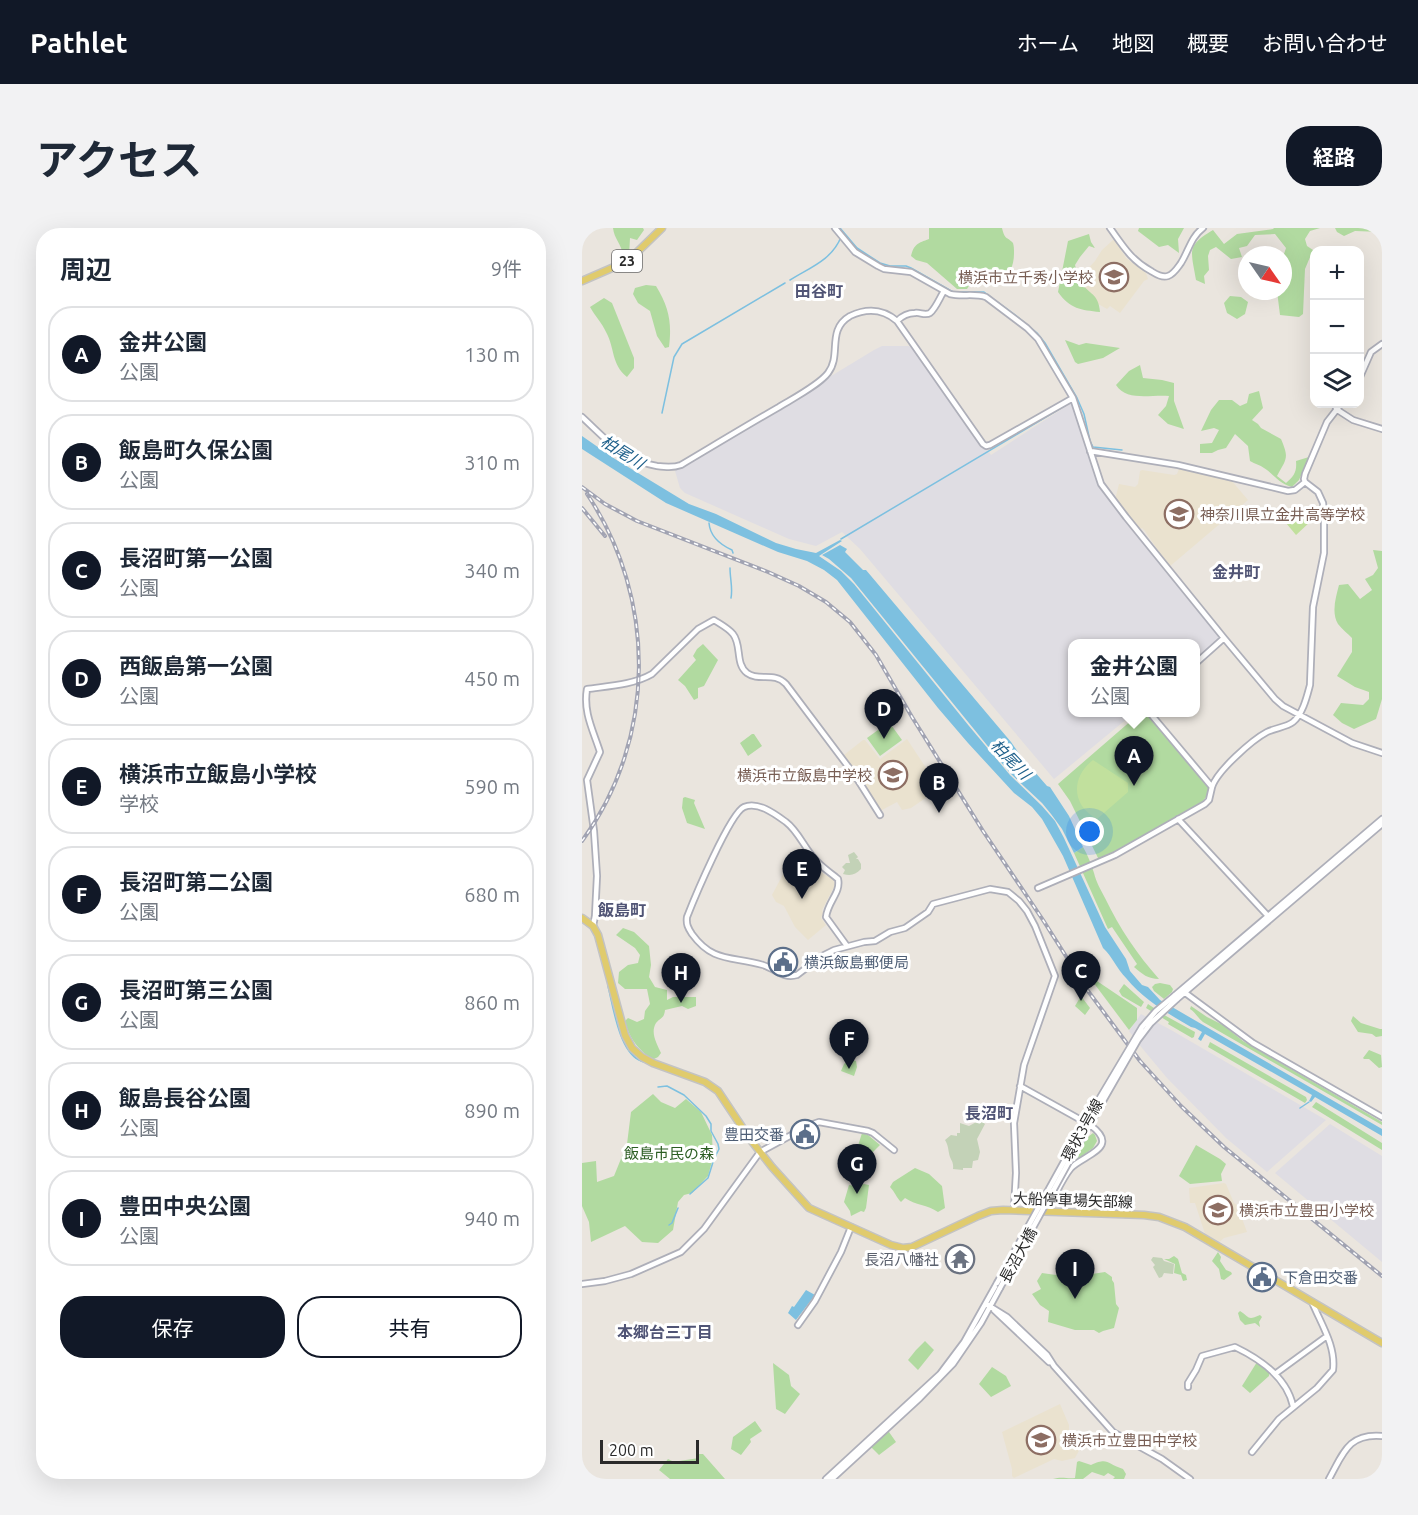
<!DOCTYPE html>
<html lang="ja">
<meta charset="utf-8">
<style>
:root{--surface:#fff;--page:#f2f2f3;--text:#1f2937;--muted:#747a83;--line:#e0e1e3;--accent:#111827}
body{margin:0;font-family:Ubuntu,"Noto Sans JP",sans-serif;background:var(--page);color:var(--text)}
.controls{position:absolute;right:18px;top:18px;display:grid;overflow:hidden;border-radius:12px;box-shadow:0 6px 24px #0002}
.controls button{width:54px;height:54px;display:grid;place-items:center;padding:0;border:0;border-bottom:2px solid var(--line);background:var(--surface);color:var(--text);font:30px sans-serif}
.compass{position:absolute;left:656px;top:18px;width:54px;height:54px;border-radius:50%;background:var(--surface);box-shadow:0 6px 24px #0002;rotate:124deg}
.scale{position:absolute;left:18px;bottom:15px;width:99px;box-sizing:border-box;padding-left:6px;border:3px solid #2a2a2a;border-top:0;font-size:16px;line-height:21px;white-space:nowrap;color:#2a2a2a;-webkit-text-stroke:4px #fff;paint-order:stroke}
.you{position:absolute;left:508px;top:604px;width:21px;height:21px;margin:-15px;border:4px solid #fff;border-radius:50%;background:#1a73e8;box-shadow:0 0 0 9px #1a73e833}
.badge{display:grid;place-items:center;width:39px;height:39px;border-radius:50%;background:var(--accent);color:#fff;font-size:20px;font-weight:700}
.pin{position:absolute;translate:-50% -50px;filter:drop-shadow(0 2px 3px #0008)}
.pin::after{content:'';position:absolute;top:32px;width:21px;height:18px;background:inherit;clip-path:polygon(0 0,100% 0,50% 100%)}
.popup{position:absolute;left:486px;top:411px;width:132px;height:78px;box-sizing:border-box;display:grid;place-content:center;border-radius:12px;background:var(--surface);filter:drop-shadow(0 2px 4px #0005);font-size:20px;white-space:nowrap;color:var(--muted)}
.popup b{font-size:22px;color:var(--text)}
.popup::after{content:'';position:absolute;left:50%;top:100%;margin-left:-12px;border:12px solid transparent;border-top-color:var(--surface)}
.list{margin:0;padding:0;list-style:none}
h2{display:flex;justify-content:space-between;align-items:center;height:78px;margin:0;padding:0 24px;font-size:26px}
h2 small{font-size:20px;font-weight:400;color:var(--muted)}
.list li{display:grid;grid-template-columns:39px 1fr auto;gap:18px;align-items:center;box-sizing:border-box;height:96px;margin:0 12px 12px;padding:0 12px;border:2px solid var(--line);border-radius:24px}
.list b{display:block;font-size:22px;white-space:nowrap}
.list p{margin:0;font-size:20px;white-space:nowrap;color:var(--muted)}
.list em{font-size:20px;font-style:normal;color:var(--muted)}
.actions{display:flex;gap:12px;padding:18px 24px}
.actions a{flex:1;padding:14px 0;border:2px solid var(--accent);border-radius:24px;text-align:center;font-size:21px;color:var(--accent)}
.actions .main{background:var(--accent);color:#fff}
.icon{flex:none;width:33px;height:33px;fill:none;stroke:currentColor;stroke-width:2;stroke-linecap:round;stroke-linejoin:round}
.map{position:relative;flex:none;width:800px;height:1251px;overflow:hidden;border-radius:24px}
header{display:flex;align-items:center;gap:36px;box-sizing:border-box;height:84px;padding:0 30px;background:var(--accent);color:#fff}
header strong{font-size:28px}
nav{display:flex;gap:33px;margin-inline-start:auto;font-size:21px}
.intro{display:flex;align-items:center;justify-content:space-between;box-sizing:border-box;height:144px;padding:0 36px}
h1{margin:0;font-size:42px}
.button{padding:15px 27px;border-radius:24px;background:var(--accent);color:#fff;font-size:21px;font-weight:700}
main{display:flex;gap:36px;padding:0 36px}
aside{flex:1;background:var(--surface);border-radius:24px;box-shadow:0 6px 24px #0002}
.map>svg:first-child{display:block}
.industrial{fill:#dfdde3}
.education{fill:#eae2cf}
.green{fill:#b1daa0}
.cemetery{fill:#c3d2b7}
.pitch{fill:#c1e09d}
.water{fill:#7dc0e0}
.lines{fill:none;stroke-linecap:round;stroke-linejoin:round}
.stream{stroke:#7dc0e0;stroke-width:1.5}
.minor-casing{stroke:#aeafb9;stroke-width:8}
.major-casing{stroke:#c3c3c3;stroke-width:9}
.minor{stroke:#fff;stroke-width:4.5}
.major{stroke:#e0cb6d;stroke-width:6}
.rail-casing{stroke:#a1a3b2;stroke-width:4}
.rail{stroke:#fff;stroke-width:1.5;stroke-dasharray:4.5;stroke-linecap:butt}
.minor-bridge-casing{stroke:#aeafb9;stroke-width:8;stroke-linecap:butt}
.minor-bridge{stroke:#fff;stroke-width:4.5}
.labels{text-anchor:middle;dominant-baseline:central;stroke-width:6;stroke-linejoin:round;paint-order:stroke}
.shield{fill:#fff;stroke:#6a6a6a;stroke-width:1.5}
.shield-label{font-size:14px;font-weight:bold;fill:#2a2a2a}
.education-label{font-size:15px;fill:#785e54;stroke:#fff;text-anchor:start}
.service-label{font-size:15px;fill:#4e5e75;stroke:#fff;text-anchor:start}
.street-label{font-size:15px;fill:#2a2a2a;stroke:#fff}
.park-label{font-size:15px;fill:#2c5e23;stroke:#fff}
.worship-label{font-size:15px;fill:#5b616d;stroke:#fff;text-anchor:end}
.neighbourhood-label{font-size:16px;font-weight:bold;fill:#505475;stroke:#fff}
.water-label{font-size:16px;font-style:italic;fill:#1d5f8a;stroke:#fff}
</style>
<header>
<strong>Pathlet</strong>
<nav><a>ホーム</a><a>地図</a><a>概要</a><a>お問い合わせ</a></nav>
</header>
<div class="intro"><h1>アクセス</h1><a class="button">経路</a></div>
<main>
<aside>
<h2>周辺<small>9件</small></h2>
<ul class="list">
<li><span class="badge">A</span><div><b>金井公園</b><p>公園</p></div><em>130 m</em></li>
<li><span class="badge">B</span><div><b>飯島町久保公園</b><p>公園</p></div><em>310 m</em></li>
<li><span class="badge">C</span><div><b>長沼町第一公園</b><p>公園</p></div><em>340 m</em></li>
<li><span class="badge">D</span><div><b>西飯島第一公園</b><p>公園</p></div><em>450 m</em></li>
<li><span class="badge">E</span><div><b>横浜市立飯島小学校</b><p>学校</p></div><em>590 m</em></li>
<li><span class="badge">F</span><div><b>長沼町第二公園</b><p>公園</p></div><em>680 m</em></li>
<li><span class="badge">G</span><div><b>長沼町第三公園</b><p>公園</p></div><em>860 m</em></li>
<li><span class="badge">H</span><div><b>飯島長谷公園</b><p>公園</p></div><em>890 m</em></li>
<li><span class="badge">I</span><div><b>豊田中央公園</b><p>公園</p></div><em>940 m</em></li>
</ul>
<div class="actions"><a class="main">保存</a><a>共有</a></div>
</aside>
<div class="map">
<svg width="800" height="1251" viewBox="0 0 800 1251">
<rect width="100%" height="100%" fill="#eae5de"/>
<!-- industrial -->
<path class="industrial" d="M300,118H326L329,119L409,227L491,174L514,249L638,408V412L614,432V416H490V484L552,485L472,551L278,321L260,304L234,318L207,311L103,265L98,260L93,243L292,122Z
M559,786L589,802L744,892L685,944L644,910L585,850L560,820L547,803Z
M748,896L800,928V1034L693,945Z"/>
<!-- education -->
<path class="education" d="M531,12H533L544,30L564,45L566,51L562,53L538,85L528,78L525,81L518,77L513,75L498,55L500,47L513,33L520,22Z
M599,239L649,252L666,272L587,339L563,303L560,300L557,302L533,272L537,256L553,259L556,256L558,243L560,242L592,247L595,246L597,241Z
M325,511L348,546L339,553L348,567L329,580L320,582L315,574L298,583L276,548L261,529L262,527L281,512H283L298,531Z
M221,629L231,640L251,651L253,657L240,682L241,685L239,690L244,697L226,712L213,699L202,678L194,674L190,667L208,633L213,637Z
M642,955L644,956L652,975L655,977L665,1004L642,1010L635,1016L624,1009L613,975H608L607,960Z
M478,1176L487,1197V1202L489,1204L492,1203L499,1219L493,1230L480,1233L472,1231L432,1250L430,1248V1241L420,1204Z"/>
<!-- green -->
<path class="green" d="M31,0H61L62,2L55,12L48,10L47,28L41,26C39,16 32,10 31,0Z
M347,0H420C423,13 425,8 431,15C432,18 432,22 432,25C432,38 428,48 415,52L410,44L402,40L396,42L400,50L390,53L385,61H375L345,35L334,32L329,28C332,16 336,15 347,11Z
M557,0H602L596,11L597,25L586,17L577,19L556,3Z
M692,0H738L728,3L723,11L725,18L731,22L723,41L721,86L717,89L698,87L695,63H701V29L704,20L693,6L673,7L665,18L657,20L660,29L649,31L634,19L628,22L626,28L627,42L622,48L623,56L614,52C609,22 604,18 631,2L642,16L655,6L691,1Z
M753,0H800V4L773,3L762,8L755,4Z
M507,6L509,14L513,20L507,18L498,29L493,37C495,44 496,50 500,56C510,68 516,66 518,84C499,82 488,81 476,64L486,13Z
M64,57L74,58C87,79 90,95 87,119L83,120L75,108L68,83L56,75L51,66L53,60Z
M648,68L659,69L666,74L663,86L655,91L645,85L642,75Z
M22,70L30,75L52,130V140L45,149C29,136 33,120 24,104C20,95 13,88 8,79Z
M483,112L497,117L504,115L538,120L521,130L496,136L493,134Z
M558,137L561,150L580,152L592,155V173L602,201L586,196L576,187L584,178L587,168C570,166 545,174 534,157L547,143Z
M677,163L681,180L670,192L676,196L679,200L699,211C707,230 705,230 695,248L704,255C712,248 715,244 714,233L727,229L717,252L710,259C696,255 693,247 682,240C678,237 673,236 668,233L666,218L653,206L644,220L636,222L630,225H618V216L630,215L637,202L632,200L619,203L629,182L637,172H650L658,178L665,175L667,166Z
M791,322L800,323V471L794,491L772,501L760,495L751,487L759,475L781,477L787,471V464L773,459L755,448L770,424V410C766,406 760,401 756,396C749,384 754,369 757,357L766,356L778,371L790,362L783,351L791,347L796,340Z
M121,416L136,432L122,458L116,460V470L112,472L103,458L96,452L114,432L111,428L115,421Z
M564,484L628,559L625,568L620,574L533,625L517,632L488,573L476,556L558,485Z
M307,494L320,512L298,528L285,510Z
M170,506H172L180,518L166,528L158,515Z
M103,569L113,572L112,575L123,601L105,595L100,580L101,570Z
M501,619C506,627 509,636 512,645C514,654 519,662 523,670C538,701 555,726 577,751C566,751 560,746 552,739L555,736L530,699L526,701L492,625Z
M41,700L52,704L67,718L69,737L67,749L73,759L85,762V772L91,769H114V778L106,781L100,778L83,782C82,791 79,789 74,795C68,805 75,816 79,825L76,829L70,832C55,819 48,812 43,793L46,790L55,794L62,791L63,783L68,776L65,761H43L36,755L37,744L46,737L56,735L58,727L53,720L34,707Z
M512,751L555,780V792L547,802L511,754Z
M578,755L588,757L591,761L590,764L582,771L572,763L570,759L573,756Z
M542,756L562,774L559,779L540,768L537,763Z
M499,768L508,780L503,787L493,778Z
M566,776L584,788L613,804L612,809L610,810L586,796L587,794L564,780Z
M609,778L625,789L641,797L661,813L800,894V897L621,794C616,790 613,784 608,781Z
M771,788L779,795L798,801H800V808L794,809L790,806L776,804L769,793Z
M628,814L724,869L725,872L723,875L626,819Z
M787,822L799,827L800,839L797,840L787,831H782L781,830Z
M268,831L274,833L275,839L272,848L259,843L262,836Z
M71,866L79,874L93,880L104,871L119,884L130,907L131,930L126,948L110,965L102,967L96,974L91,1002L76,1015L60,1014L43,998L9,1014L7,994L0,978V935L14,933L15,954L32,948L45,916L49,884Z
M734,874L800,915V922L730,879Z
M280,905L286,907L298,917L290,925H287L282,918L275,921Z
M511,905L513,907L515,913L511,920L493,933L492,932C498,923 502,911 511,905Z
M614,917L638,931L644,936L639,946L640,953L608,956L597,948Z
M333,940L347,946L360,958L363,980L356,984C346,977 333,977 323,970L319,974C314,969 313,964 308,959L311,954Z
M282,956L287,957L284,980L282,984L279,983L269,988L268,983L262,974L267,957L274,958Z
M491,1023L495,1029H499L510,1046L523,1044L530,1049V1052L532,1055L534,1076L537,1080L532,1100L521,1103L517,1105L512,1102H493L466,1094L467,1083L458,1077L450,1066L459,1061L455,1053L460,1045L474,1047L487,1040Z
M636,1024L639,1029L638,1033L644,1042L649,1044L650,1046L642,1052L639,1051L637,1041L630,1033Z
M592,1028L596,1031L600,1045L604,1047L605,1052L601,1053L599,1047L592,1045L593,1036L582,1031H587Z
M658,1083C668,1089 665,1093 678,1087L680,1089L677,1094L678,1099L673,1095L663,1097L658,1092L656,1085Z
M343,1113L352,1122L336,1142L326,1132L334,1122Z
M675,1134L687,1144V1148L668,1165L660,1158Z
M191,1135L207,1147L209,1158L218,1166L203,1186L194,1181Z
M410,1139L424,1148L429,1158L409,1169L397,1156Z
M173,1193L180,1203L168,1211L169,1214L159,1227L149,1221L151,1209Z
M305,1204H307L314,1214L297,1227L289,1219Z
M117,1226H121L143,1251H88L77,1242L86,1231L94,1235L97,1233L117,1230Z
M497,1233L509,1237C527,1229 524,1236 541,1241L544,1246L542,1251H531L533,1249L526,1245L522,1248L510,1244L501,1251H471C480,1248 485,1251 493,1250L495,1234Z"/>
<!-- cemetery -->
<path class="cemetery" d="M272,624L276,629L274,631H276L279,636V641C273,647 269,648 261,646L263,642L260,639L264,635H268L266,627Z
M398,892L403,896L395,911L398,924L396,932L391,933L390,940H381V942L371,941C372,933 368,932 367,925C366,920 366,917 363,912L369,907L375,908V905H378V895L387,898Z
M571,1029L580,1030L582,1033L592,1036L591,1046L582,1045L580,1049L577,1050L571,1039L573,1037L569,1032Z"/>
<!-- pitch -->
<path class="pitch" d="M713,277L728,294L714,307L699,289Z
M511,532L546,555V564L515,591C489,577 489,549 511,532Z"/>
<!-- water -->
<path class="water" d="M0,208L33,231L107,276L134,286L194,315L214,321L234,325L258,312L260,313L237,328L259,343L272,356L387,498L428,547L460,578L473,593L482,610L523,699L544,731L548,743L560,757L566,759L578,772L800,901V908L733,869L729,874L727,873L730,867L623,806L619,813L616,811L620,804L613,800L609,799C585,785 562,772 544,750C535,741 530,728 521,720L481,628L460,591L450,579L432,565L386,515L356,480L255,352L242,342L225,333L196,324L84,275L0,221Z
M258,317L265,321L263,324L281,342H284L429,514L438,527L465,558L468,559L487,588L501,619L492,625L480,601L469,586L460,575L429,546L413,527L269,350L247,331L240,327Z
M224,1062L233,1067L214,1092L206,1085L210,1078L212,1079Z"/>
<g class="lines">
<!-- stream -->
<path class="stream" d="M258,0L275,20L298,35L308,38H324L329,40L371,64H402L437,90L455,105L463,115L495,170L502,186L508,213L511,219L540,222
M208,52C227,40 250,32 259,9
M80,185L92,129L100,116L203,55
M127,295C128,308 139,317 150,322L151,325
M259,311L484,177
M148,340C148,351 151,360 149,370
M26,758C31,778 37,822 57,832C59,834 63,834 66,835
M76,859L85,858L102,867L124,888L129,896V903L136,916L137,921L132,931L126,950L108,966
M718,880L727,874
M87,997L90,995L96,980"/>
<!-- minor casing -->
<g class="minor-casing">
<path id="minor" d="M253,0L273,24L296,38L302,41L329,44L368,66C380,69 392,65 404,69L445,100L456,111L491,170L519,256L544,289L642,410L693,471L701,478L770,515L800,525
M528,0C541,18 549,32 569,43C574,46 580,50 586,48C592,46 596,39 599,35C607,22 609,9 621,0
M315,93C320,88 326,85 333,85C338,84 343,88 348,85C354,80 358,69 362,63
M778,149L789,124L800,116
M754,181L771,192L800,201
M0,189C25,212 40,232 75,238C83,239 91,240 99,237C131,218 164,198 197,179C210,171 237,157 246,145C260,127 244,102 268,88C285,80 301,81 315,93L401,216L404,218L408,217L491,170
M508,223L596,237L706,263L713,262L723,254
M723,254L722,251L723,246L745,194L759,176
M614,435L642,410
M630,559C635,543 670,512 685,504C693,500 705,499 711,494C721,486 725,468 728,457L731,379L742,325V284L741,275L736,264L723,254
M596,591L686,688
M456,660L533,627L623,576L627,572L630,559L567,484
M11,698L13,688L15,648L12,603L5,552L18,524C11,502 1,484 5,461C26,458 51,457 70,446L116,401L132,392C138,396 146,400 151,406C160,417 153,436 165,445C177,454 192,443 204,456L274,549L298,587
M265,718L244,689C246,673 259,665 256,651C248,644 239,639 232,630C222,619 216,603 204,594C193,586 176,573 162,579C148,585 112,671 105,689C104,696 106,700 110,706C131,735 150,728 181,737C194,741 201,751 215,747L240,728L252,722L282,714L293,713L308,704L323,700L346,684L351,676L408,661L426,664L437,673L445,683L453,698L473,748L442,837L432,895L434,945L432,981
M602,764L671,815L800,889
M592,768L800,591
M595,771L800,596
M438,858L508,897C540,920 501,927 489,940C479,952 473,969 465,982
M485,928L513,878
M489,930L517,880
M0,1056L23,1053L49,1046L99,1024L122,1001L178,924L228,897L237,894L286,903L291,905L312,922
M404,1076L425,1089L465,1127L472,1138L531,1204L580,1231L608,1251
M412,1082L467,1134
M216,1097L233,1073L259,1024L269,999
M693,1146L745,1108
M606,1159V1155L614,1142L620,1128L653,1119C678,1131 705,1150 711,1178
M670,1224L697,1191L735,1160L751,1142C754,1118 739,1096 730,1074
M244,1251L358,1146L382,1114L415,1055
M250,1251L338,1170L371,1136L399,1095L418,1060
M747,1251C761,1226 766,1205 800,1208"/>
</g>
<!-- major casing -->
<g class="major-casing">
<path id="major" d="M0,53L46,33L80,0
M0,690L11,698L16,707L43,807L50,820L60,829L71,835L123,854L136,863L168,911L190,939L227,980L309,1017L321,1020L330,1019L396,988L409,983L421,982L562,987L577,989L603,999L800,1115"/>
</g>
<!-- minor -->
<use href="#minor" class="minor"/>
<!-- major -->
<use href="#major" class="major"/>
<!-- rail casing -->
<g class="rail-casing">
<path id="rail" d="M0,259L23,276L55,293L186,344L217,358L244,374L268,394L294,427L330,489L401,603L461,692L506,763L558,833L599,878L642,919L800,1048
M0,280L23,308
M0,613C75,511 75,370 5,266"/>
</g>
<!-- rail -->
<use href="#rail" class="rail"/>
<!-- minor-bridge casing -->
<g class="minor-bridge-casing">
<path id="minor-bridge" d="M513,878L560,799L574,783L592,768
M517,880L556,812L569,795L595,771
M415,1055L485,928
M418,1060L489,930"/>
</g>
<!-- minor-bridge -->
<use href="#minor-bridge" class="minor-bridge"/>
</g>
<!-- icons -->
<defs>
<g id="school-ring" transform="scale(1.5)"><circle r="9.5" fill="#fff" stroke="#8d6e63" stroke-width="1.5"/><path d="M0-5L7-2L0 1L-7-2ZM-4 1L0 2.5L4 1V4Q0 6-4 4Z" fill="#8d6e63"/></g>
<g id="civic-ring" transform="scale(1.5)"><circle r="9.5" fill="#fff" stroke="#5c6f8a" stroke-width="1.5"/><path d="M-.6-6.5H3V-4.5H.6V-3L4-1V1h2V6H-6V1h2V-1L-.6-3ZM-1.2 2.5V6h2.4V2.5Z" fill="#5c6f8a"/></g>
<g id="temple-ring" transform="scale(1.5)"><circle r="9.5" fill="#fff" stroke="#6b7280" stroke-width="1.5"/><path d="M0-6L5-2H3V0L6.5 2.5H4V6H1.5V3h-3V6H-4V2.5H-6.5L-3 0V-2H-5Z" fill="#6b7280"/></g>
</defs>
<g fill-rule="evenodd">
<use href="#school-ring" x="532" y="49"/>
<use href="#school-ring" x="597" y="286"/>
<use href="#school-ring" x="311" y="547"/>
<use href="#civic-ring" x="201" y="734"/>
<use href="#civic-ring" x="223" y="906"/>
<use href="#school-ring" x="636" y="982"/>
<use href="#temple-ring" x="378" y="1031"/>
<use href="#civic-ring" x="680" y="1049"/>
<use href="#school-ring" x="459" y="1212"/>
</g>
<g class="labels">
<!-- shield labels -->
<rect class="shield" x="30" y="22" width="30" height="22" rx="4.5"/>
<g class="shield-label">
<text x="45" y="33">23</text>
</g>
<!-- education labels -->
<g class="education-label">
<text x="511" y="49" text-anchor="end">横浜市立千秀小学校</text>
<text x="618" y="286">神奈川県立金井高等学校</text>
<text x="290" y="547" text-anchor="end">横浜市立飯島中学校</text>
<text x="657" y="982">横浜市立豊田小学校</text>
<text x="480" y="1212">横浜市立豊田中学校</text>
</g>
<!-- service labels -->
<g class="service-label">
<text x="222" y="734">横浜飯島郵便局</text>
<text x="202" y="906" text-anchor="end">豊田交番</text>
<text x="701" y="1049">下倉田交番</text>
</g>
<!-- street labels -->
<g class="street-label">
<text transform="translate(500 902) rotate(-61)">環状3号線</text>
<text transform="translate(491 972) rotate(2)">大船停車場矢部線</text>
<text transform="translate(436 1027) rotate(-61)">長沼大橋</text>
</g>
<!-- park labels -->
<g class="park-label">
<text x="87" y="925">飯島市民の森</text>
</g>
<!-- worship labels -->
<g class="worship-label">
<text x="357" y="1031">長沼八幡社</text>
</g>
<!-- neighbourhood labels -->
<g class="neighbourhood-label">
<text x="237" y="63">田谷町</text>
<text x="654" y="344">金井町</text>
<text x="40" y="682">飯島町</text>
<text x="407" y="885">長沼町</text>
<text x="83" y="1104">本郷台三丁目</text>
</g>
<!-- water labels -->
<g class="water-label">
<text transform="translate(41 224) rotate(32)">柏尾川</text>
<text transform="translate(429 531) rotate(46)">柏尾川</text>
</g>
</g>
</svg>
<div class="controls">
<button>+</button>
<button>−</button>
<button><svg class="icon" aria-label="layers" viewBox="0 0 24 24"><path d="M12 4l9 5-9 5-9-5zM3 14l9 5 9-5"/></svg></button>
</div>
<svg class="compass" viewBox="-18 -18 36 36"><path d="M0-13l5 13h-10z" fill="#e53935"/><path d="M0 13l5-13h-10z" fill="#747a83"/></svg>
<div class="scale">200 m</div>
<div class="you"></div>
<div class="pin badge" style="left:552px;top:558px">A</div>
<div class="popup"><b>金井公園</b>公園</div>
<div class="pin badge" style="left:357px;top:585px">B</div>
<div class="pin badge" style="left:499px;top:773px">C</div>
<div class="pin badge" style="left:302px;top:511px">D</div>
<div class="pin badge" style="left:220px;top:671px">E</div>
<div class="pin badge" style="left:267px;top:841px">F</div>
<div class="pin badge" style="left:275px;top:966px">G</div>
<div class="pin badge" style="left:99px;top:775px">H</div>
<div class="pin badge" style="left:493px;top:1071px">I</div>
</div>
</main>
